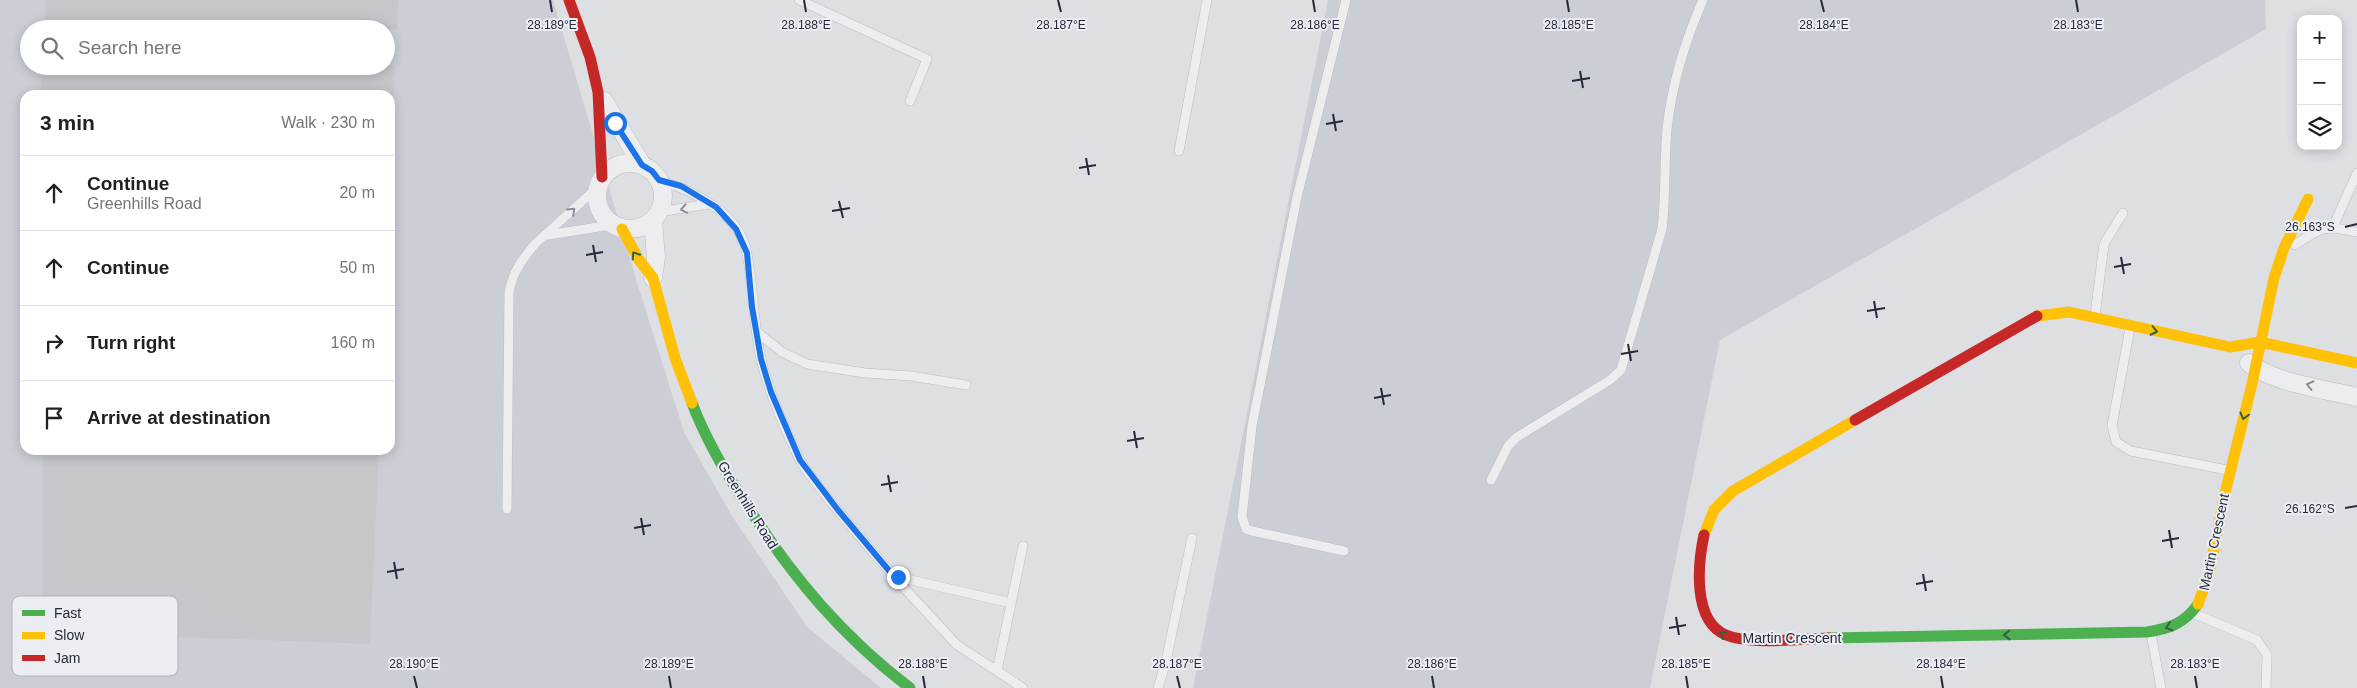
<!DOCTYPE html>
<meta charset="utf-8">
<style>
:root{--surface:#fff;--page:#f2f2f2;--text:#202124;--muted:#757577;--line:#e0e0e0}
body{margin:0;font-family:Helvetica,sans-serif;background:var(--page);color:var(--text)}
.controls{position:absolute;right:15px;top:15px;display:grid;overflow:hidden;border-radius:10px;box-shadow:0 2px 12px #0003}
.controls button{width:45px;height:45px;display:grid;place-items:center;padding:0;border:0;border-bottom:1px solid var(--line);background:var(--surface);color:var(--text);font:25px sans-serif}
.stop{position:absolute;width:15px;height:15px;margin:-11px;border:4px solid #1a73e8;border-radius:50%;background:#fff}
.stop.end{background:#1a73e8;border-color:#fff;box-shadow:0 1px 5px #0008}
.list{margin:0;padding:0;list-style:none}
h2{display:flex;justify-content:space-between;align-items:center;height:65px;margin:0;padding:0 20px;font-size:21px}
h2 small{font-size:16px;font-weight:400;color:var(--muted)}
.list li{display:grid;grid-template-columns:32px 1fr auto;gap:15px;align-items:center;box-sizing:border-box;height:75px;padding:0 20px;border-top:1px solid var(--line)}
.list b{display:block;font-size:19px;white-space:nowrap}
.list p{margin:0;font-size:16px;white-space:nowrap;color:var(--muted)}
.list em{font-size:16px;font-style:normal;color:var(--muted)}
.icon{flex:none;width:28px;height:28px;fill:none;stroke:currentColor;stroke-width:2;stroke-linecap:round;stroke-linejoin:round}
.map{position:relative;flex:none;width:2357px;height:688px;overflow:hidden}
.search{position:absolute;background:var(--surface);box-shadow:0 2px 12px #0003;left:20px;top:20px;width:375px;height:55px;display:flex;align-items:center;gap:12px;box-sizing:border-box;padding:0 18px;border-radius:28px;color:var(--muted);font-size:19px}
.panel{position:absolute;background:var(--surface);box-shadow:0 2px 12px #0003;left:20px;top:90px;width:375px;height:365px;border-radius:15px}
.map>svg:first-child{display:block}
.built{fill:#ccced6;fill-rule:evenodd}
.building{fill:#c6c7cb}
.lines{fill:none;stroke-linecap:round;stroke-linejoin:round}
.lane-casing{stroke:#bcbdc1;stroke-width:10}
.street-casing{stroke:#bcbdc1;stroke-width:19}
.lane{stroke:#ededf0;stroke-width:9}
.street{stroke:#ededf0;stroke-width:18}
.fast{stroke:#4caf50;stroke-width:11}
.slow{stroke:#ffc107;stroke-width:11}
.jam{stroke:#c62828;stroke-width:11}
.oneway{stroke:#8a8c96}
.oneway2{stroke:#356043}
.route{stroke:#1a73e8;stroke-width:6}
.ticks{fill:none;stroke:#262b3b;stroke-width:2}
.labels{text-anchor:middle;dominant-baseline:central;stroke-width:4;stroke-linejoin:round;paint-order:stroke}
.street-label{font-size:14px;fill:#262b3b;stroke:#ebedf3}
.key{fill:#ebedf3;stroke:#b0b3bc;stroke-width:1}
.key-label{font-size:14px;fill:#262b3b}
.ticks-label{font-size:12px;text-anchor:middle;fill:#262b3b;stroke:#ebedf3;stroke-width:4;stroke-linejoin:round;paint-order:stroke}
</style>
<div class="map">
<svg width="2357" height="688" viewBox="0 0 2357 688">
<rect width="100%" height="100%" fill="#dddfe3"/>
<!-- built -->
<path class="built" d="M0,0H553L635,276L684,432L732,516L807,627L881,688H0ZM29,29H386V66H29ZM25,95H390V450H25Z
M1328,0H2265L2266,29L1720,340L1650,688H1193Z"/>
<!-- building -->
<path class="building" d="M46,0H398L397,29H44Z
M41,66H395L394,95H41Z
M43,450H379L370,644L43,632Z"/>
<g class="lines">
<!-- lane casing -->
<g class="lane-casing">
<path id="lane" d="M799,0L927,59L910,101
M1179,151L1207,0
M659,180C694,191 740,213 747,254C754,289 753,324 761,359C769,393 784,426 799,458C805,470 815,481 823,492C844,519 868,546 891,573L898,577L1011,603
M659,212L709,204
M2333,227L2357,173
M548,235L611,225
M2295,245C2322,226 2325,225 2357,232
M2095,316L2104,244L2123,213
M2130,328L2112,426L2116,442L2131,451L2227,470
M757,332L782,352L807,364L865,373L911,376L966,385
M1491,480L1508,446L1517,437L1610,380L1621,370L1662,229C1666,196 1664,162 1667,129C1672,84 1685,41 1703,0
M507,509L509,293C512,273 522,259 536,243L598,187
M1344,551L1252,531L1246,529L1242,517L1252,426L1297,197L1346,0
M894,577L957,645L1023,688
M2195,614L2257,640L2267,655L2266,688
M2151,634L2161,688
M997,671L1023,546
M1158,688L1166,661L1192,538"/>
</g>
<!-- street casing -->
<g class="street-casing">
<path id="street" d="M604,101L642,165
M597 196a33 33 0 1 1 66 0a33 33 0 1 1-66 0Z
M653,221L656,257L653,278
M2249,363C2271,382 2328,390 2357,397"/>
</g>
<!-- lane -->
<use href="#lane" class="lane"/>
<!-- street -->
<use href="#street" class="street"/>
<!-- fast -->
<path class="fast" d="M692,403C706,440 726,474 748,507C793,578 843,637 910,688
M1829,638L2147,632C2169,629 2185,623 2198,604"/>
<!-- slow -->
<path class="slow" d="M622,229L639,260L653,278L675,358L692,403
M2037,316L2069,312L2230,347L2260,342L2357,363
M1704,535L1714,510L1733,491L1855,420
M2198,604L2209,574L2225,493L2252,384L2274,278L2284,248L2308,199"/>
<!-- jam -->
<path class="jam" d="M569,0L590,57L598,92L602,177
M1855,420L2037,316
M1704,535C1698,563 1692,621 1726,635C1750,645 1801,639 1829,638"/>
</g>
<!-- one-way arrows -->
<defs><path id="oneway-chevron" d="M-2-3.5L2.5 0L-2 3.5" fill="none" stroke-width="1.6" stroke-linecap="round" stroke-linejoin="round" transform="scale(1.25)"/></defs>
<g class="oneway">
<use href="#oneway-chevron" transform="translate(684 209) rotate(169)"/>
<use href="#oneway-chevron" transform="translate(572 211) rotate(-44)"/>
<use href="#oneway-chevron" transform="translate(2310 385) rotate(-166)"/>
</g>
<g class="oneway2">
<use href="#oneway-chevron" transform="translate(635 255) rotate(-123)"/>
<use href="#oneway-chevron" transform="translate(2154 331) rotate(12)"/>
<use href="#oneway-chevron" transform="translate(2244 416) rotate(105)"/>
<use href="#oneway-chevron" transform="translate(2169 627) rotate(162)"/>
<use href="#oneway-chevron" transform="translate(1723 634) rotate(-150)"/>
<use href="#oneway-chevron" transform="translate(2007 635) rotate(179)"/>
</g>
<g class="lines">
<!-- route -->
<path class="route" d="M615,123L642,165L652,171L659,180L681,186L716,207L736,229L747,253L752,307L761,359L771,392L800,460L838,510L891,573L898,577"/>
</g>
<!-- ticks -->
<path class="ticks" d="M550,0L552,12M804,0L806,12M1058,0L1061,12M1313,0L1315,12M1567,0L1569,12M1821,0L1824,12M2076,0L2078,12M1580,71L1583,88M1572,81L1590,78M1333,114L1336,131M1326,124L1343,121M1086,158L1089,175M1079,168L1096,165M839,201L843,218M832,211L850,208M2345,227L2357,224M593,245L596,262M586,255L603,252M2121,257L2124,274M2114,267L2131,264M1874,301L1877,318M1867,311L1885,308M1628,344L1631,361M1621,354L1638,351M1381,388L1384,405M1374,398L1391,395M1134,431L1137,448M1127,441L1144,438M888,475L891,492M881,485L898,482M2345,508L2357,506M641,518L644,535M634,528L651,525M2169,530L2172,548M2162,541L2179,538M394,562L397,579M387,572L404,569M1923,574L1926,591M1916,584L1933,581M1676,617L1679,635M1669,628L1686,625M414,676L417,688M669,676L671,688M923,676L925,688M1177,676L1180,688M1432,676L1434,688M1686,676L1688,688M1941,676L1943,688M2195,676L2197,688"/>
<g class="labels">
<!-- street labels -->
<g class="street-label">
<text transform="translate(748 505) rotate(58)">Greenhills Road</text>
<text transform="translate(2214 542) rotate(-78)">Martin Crescent</text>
<text x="1792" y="638">Martin Crescent</text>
</g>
</g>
<!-- legend -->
<rect x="12" y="596" width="166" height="80" rx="8" class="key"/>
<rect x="22" y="610" width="23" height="6" fill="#4caf50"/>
<rect x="22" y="632" width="23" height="7" fill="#ffc107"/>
<rect x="22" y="655" width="23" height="6" fill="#c62828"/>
<g class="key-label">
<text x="54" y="618">Fast</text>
<text x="54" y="640">Slow</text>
<text x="54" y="663">Jam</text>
</g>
<g class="ticks-label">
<text x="806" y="29">28.188°E</text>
<text x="1061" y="29">28.187°E</text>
<text x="1315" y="29">28.186°E</text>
<text x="1569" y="29">28.185°E</text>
<text x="1824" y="29">28.184°E</text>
<text x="2078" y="29">28.183°E</text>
<text x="552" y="29">28.189°E</text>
<text x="2310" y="231">26.163°S</text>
<text x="2310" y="513">26.162°S</text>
<text x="414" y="668">28.190°E</text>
<text x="669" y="668">28.189°E</text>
<text x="923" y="668">28.188°E</text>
<text x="1177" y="668">28.187°E</text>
<text x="1432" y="668">28.186°E</text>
<text x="1686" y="668">28.185°E</text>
<text x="1941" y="668">28.184°E</text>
<text x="2195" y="668">28.183°E</text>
</g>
</svg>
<div class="controls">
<button>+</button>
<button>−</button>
<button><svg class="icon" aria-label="layers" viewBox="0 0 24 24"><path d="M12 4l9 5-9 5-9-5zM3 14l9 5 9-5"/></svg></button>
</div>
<div class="stop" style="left:615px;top:123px"></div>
<div class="stop end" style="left:898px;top:577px"></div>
<div class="search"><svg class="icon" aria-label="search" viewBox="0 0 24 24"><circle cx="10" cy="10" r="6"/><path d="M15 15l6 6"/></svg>Search here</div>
<section class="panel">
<h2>3 min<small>Walk · 230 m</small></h2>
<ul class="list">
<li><svg class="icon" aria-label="ahead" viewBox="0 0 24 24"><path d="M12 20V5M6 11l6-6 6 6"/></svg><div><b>Continue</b><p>Greenhills Road</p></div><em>20 m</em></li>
<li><svg class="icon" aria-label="ahead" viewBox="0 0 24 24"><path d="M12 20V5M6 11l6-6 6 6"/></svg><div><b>Continue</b></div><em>50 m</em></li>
<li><svg class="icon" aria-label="right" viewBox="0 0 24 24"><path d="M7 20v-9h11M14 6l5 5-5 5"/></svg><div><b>Turn right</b></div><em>160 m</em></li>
<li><svg class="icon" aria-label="arrive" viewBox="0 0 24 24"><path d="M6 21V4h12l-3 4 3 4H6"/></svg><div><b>Arrive at destination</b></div></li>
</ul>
</section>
</div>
